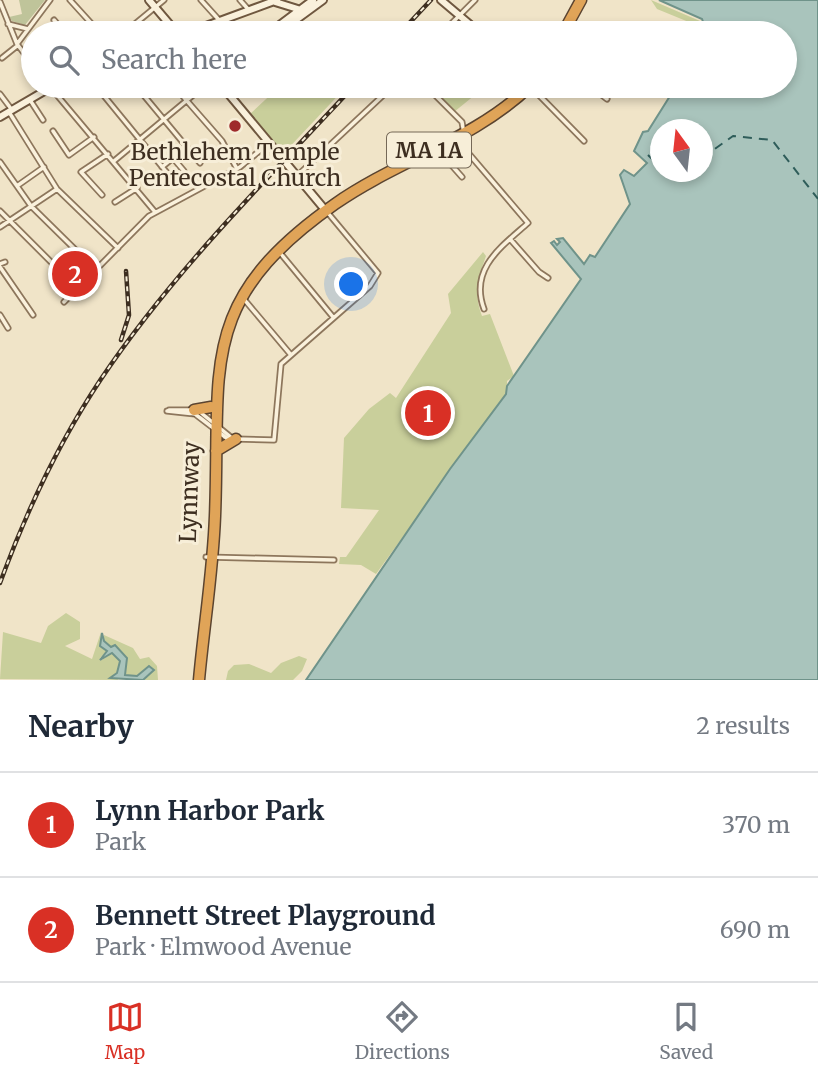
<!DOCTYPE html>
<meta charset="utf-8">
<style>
:root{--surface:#fff;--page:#f2f2f3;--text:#1f2937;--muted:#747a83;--line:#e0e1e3;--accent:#d93025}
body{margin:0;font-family:Merriweather,serif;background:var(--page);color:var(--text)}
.compass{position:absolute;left:650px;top:119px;width:63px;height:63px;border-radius:50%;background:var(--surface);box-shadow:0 4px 10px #0003;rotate:345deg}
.you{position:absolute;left:352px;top:285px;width:24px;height:24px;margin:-18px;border:5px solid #fff;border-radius:50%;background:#1a73e8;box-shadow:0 0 0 10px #1a73e833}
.badge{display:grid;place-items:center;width:46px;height:46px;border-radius:50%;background:var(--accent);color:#fff;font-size:23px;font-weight:700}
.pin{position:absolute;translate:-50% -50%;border:4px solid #fff;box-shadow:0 2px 7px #0006}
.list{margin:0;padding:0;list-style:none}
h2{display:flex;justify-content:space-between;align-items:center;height:91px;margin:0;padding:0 28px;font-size:30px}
h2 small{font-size:23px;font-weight:400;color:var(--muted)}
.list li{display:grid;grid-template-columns:46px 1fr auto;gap:21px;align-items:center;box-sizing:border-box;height:105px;padding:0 28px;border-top:2px solid var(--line)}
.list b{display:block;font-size:26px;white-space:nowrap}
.list p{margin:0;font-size:23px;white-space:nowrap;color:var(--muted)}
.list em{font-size:23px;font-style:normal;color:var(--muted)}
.icon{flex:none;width:38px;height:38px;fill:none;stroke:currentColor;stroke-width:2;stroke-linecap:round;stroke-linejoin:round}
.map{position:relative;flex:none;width:818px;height:680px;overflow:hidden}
.search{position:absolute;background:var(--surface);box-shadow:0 4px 10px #0003;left:21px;right:21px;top:21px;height:77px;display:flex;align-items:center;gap:18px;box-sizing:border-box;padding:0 24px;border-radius:38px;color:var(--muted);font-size:26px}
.sheet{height:301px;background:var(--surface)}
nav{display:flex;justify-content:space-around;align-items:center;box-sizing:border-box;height:98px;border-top:2px solid var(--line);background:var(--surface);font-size:19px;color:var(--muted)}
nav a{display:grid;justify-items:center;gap:4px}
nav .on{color:var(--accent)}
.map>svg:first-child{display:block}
.green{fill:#c9cf9b}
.cemetery{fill:#bfc49a}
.water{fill:#a9c4bc;stroke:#6f938a;stroke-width:2;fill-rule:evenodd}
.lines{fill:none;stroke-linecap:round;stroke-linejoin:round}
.ferry{stroke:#2f5d5a;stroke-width:2;stroke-dasharray:9 7;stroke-linecap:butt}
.street-casing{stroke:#8d765c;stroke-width:7}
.secondary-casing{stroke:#6f573f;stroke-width:10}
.highway-casing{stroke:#5b4430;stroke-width:13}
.street{stroke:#faf1dc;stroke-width:3.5}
.secondary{stroke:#faf1dc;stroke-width:6}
.highway{stroke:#e0a458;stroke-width:10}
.rail-casing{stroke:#3d2e20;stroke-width:4.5}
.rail{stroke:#f7eed8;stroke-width:2;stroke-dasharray:5;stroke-linecap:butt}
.poi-dot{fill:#9e2a2b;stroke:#f7eed8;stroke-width:2.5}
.labels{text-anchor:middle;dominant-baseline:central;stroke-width:6;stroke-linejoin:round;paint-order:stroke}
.shield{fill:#f7eed8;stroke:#756857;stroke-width:2}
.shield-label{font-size:21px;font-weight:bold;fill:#3d2e20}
.poi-label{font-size:23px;fill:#3d2e20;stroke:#f7eed8}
.street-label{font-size:23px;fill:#3d2e20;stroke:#f7eed8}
</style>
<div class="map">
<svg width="818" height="680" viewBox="0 0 818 680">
<rect width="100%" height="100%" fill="#f0e4c8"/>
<!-- green -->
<path class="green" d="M651,0L700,21L704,33H695L696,25L657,9Z
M280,86H347L283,154L250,114Z
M442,86H486L454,112L435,93Z
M483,252L486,256C478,279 473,293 482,316L490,314L514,376L507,381V393L376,574L361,565L339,564L340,557H346L379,510L341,508L344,438L369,409L390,393L396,398L451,313L448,294Z
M66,613L80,622V639L65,646L92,659L101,632L100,646L107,651L100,658L102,660L112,653L120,661L117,673L111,678L117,677L118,680L0,679L3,632L41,643L48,626Z
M104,635L133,648L140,659L149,657L157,666L158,680H143L154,670L150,666L137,676L124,675L127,658L115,645L112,647L104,641Z
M299,656L307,659L302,671L293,680H226L228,671L234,665L249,664L271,673L281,663Z"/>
<!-- cemetery -->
<path class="cemetery" d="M19,0H45L25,25L12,21L9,17L22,14Z"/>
<!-- water -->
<path class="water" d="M659,0H818V680H306L450,469L506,394L507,386L581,279L551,243L554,241L557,245L560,242L557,239L563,238L584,264L590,255L595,257L630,204L620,175L624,170L634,176L647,163L634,151L643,132L648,131L675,88L785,86V33H707L702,19ZM660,130H702V172H660Z
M102,633L104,641L111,647L115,645L127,658L125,675L137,676L149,666L154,670L143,680L110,678L117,673L120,661L112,653L100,660L107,651L100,646Z"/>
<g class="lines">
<!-- ferry -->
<path class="ferry" d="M648,155L660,167
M702,158L733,136L772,140L818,199
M671,172L680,174L684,172"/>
<!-- street casing -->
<g class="street-casing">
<path id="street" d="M70,0L100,33
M201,0L220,21
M240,0L248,9
M0,2L17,44L33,65
M54,20L65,33
M8,24L28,29
M124,33L164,0
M442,33L475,0
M17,44L50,0
M2,58L17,46
M96,86L168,174
M136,86L200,163
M174,86L222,141L237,169
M426,86L462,122L467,151
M590,86L607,99
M531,87L584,141
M51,88L155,212
M0,94L12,110
M434,94L441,86
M30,100L43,120
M9,112L57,189L118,248
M53,131L69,155L94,137
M464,136V148L528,223C501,247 469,269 484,309
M438,150L462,177
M114,161L204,86
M0,162L31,206L96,270
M162,167L173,158L184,171
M297,176L393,86
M17,186L44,167
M102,195L81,172L108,154
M115,202L137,188
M0,211L78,289
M0,227L57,189
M510,239L539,272L548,278
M281,254L333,317
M0,264L5,262
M0,267L33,315
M243,298L291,355
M64,302L149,216L240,167L269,143
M0,315L8,328
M169,410H193
M167,411L195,414L229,440
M200,412L232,438
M236,439L274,440L281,364L370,286L378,273L328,213
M206,557L334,560"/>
</g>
<!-- secondary casing -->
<g class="secondary-casing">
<path id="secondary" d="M149,0L177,33
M441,0L480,33
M275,2L301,10
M187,33L277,0
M269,33L313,0
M278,33L323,0
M222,86L326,211
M0,117L53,86"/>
</g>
<!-- highway casing -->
<g class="highway-casing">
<path id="highway" d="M563,33L581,0
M194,410L211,407
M216,451L236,439
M199,680C204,625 213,571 215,516C221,365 196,302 335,204C398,160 474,140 530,86"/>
</g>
<!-- street -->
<use href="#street" class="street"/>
<!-- secondary -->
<use href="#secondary" class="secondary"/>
<!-- highway -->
<use href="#highway" class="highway"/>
<!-- rail casing -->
<g class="rail-casing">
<path id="rail" d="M400,33L431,0
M121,340L129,315L126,271
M0,583C26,512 59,442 101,379C173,272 266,180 354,86"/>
</g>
<!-- rail -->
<use href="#rail" class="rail"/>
</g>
<!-- markers -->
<circle class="poi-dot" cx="235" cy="126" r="7"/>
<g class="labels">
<!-- shield labels -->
<rect class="shield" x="387" y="132.5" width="84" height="35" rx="5"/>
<g class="shield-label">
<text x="429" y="150">MA 1A</text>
</g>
<!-- poi labels -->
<g class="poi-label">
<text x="235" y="151">Bethlehem Temple<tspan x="235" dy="26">Pentecostal Church</tspan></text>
</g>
<!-- street labels -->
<g class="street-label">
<text transform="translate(189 492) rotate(-88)">Lynnway</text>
</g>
</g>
</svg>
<svg class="compass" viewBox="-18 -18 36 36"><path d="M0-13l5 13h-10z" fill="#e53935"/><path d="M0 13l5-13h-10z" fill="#747a83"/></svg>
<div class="you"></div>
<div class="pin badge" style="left:428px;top:413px">1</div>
<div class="pin badge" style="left:75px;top:274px">2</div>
<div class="search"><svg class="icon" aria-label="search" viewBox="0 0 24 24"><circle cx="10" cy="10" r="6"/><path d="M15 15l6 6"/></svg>Search here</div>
</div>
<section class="sheet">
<h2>Nearby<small>2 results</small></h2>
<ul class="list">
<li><span class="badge">1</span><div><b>Lynn Harbor Park</b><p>Park</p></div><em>370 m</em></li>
<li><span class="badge">2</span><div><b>Bennett Street Playground</b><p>Park · Elmwood Avenue</p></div><em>690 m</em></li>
</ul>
</section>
<nav>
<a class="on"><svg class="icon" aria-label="map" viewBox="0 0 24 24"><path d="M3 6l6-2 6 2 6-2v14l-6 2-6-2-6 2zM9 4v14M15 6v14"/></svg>Map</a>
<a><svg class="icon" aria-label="directions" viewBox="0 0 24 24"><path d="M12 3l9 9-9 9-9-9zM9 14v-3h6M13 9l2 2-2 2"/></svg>Directions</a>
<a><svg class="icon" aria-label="saved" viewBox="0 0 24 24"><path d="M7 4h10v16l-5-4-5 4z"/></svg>Saved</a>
</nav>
